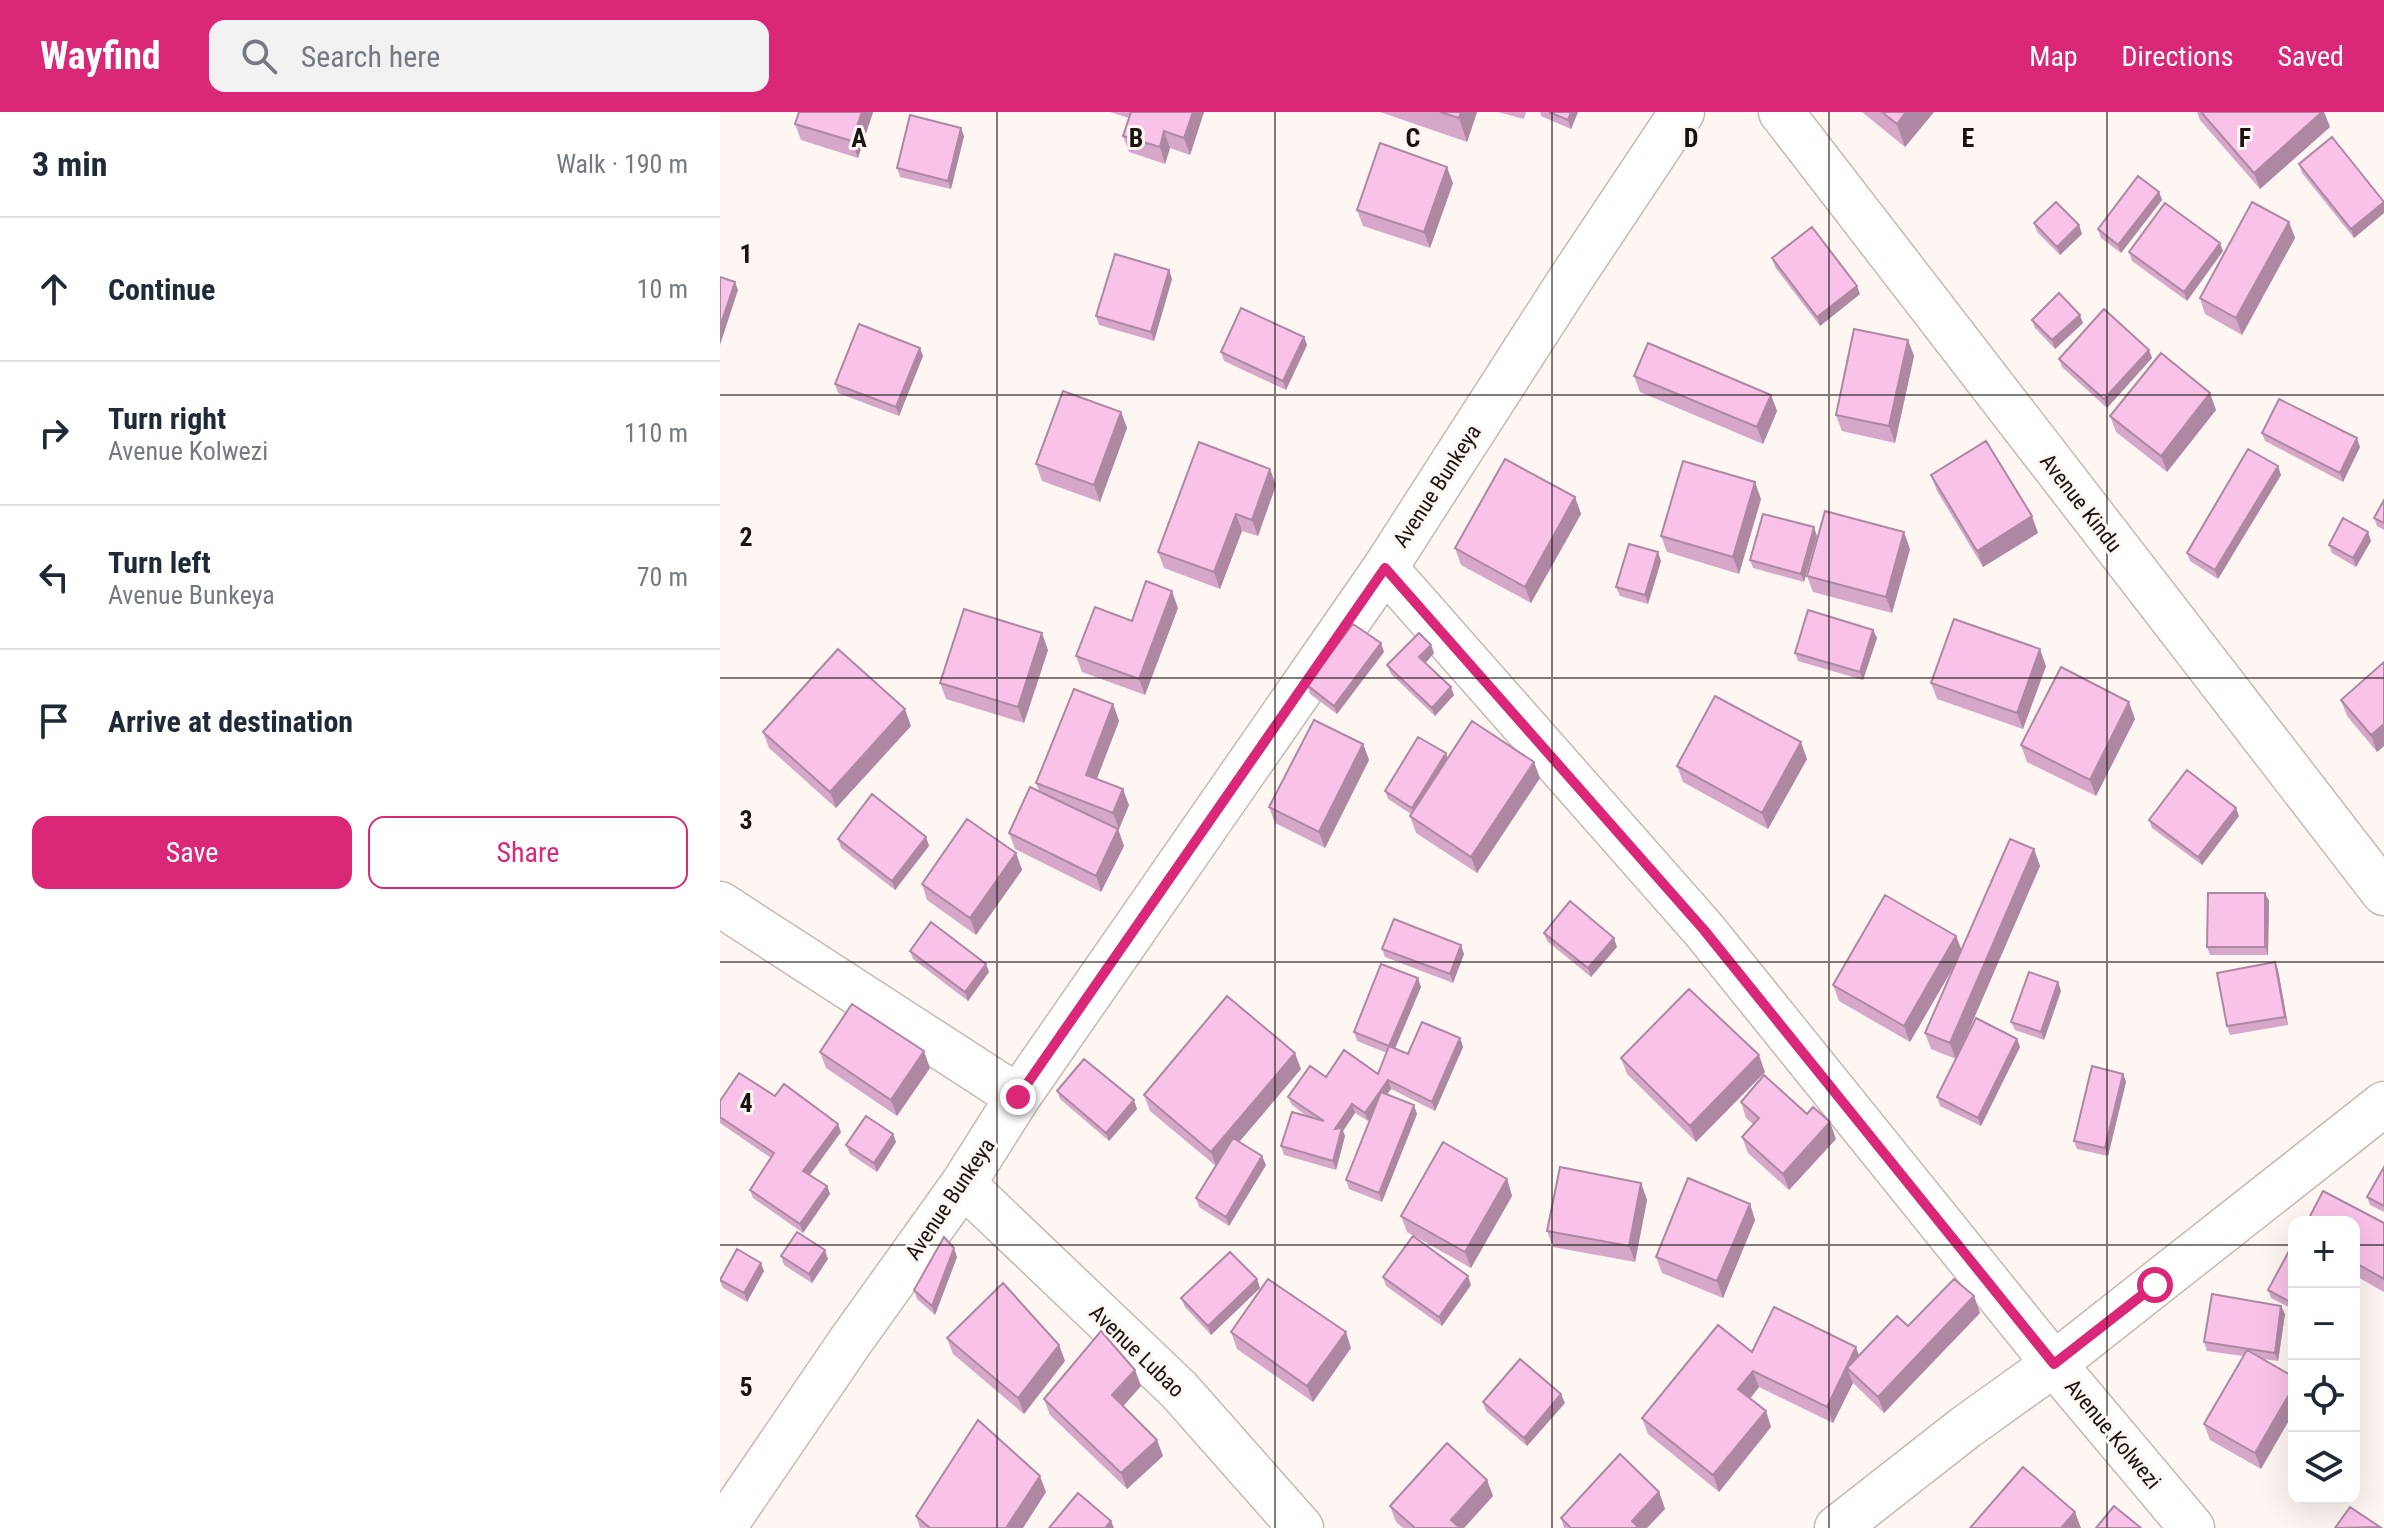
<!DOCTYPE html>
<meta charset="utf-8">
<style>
:root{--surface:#fff;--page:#f2f2f3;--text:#1f2937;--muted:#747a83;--line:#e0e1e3;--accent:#db2777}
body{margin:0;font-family:"Roboto Condensed",sans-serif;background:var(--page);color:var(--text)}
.controls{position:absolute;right:24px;bottom:24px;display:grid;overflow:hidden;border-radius:16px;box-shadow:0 8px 32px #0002}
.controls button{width:72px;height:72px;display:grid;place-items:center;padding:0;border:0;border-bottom:2px solid var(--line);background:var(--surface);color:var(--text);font:40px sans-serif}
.stop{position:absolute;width:24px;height:24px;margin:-18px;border:6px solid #db2777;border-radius:50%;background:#fff}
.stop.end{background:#db2777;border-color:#fff;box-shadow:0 2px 8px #0008}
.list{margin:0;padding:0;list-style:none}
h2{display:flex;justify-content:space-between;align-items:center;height:104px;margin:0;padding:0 32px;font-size:34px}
h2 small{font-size:26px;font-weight:400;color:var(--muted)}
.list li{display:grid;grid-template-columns:52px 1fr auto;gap:24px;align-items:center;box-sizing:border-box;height:144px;padding:0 32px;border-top:2px solid var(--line)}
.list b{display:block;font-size:30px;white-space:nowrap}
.list p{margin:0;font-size:26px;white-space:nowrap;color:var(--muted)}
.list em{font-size:26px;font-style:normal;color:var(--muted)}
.actions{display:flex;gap:16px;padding:24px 32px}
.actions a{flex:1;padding:18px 0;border:2px solid var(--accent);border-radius:16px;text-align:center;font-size:28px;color:var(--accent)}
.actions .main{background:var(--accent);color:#fff}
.icon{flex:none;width:44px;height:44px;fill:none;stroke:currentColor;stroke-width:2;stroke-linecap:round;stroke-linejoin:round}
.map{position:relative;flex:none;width:1664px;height:1416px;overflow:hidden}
header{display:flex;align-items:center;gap:48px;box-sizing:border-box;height:112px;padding:0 40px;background:var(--accent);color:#fff}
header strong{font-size:38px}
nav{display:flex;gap:44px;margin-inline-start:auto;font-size:28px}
.search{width:560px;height:72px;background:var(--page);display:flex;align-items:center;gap:20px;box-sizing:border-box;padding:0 28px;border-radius:16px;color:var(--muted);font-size:30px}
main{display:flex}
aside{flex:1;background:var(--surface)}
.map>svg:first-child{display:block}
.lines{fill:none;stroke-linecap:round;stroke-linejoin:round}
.street-casing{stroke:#c9b8b2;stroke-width:47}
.street{stroke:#fff;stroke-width:44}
.wall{fill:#d6a7c8}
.shaded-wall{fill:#ae88a3}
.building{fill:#f9c2e9;stroke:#ae88a3;stroke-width:2}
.route{stroke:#db2777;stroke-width:10}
.grid{fill:none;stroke:#191311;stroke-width:2;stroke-opacity:0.55}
.labels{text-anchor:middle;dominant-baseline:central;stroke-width:6;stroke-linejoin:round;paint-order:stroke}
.street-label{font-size:22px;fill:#191311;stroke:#fdf6f3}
.grid-label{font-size:26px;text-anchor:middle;font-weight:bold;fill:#191311;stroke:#fdf6f3;stroke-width:6;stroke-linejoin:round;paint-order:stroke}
</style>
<header>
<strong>Wayfind</strong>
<div class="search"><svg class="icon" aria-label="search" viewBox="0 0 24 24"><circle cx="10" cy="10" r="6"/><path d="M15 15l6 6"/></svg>Search here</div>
<nav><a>Map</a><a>Directions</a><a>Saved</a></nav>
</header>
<main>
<aside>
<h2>3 min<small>Walk · 190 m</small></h2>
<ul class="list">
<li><svg class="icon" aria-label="ahead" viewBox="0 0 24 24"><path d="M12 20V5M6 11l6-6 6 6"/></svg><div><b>Continue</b></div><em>10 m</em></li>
<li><svg class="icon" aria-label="right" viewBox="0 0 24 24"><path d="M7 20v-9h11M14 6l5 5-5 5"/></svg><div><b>Turn right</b><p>Avenue Kolwezi</p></div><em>110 m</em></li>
<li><svg class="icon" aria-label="left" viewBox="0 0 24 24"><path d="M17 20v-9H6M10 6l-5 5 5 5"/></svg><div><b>Turn left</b><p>Avenue Bunkeya</p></div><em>70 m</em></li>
<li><svg class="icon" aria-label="arrive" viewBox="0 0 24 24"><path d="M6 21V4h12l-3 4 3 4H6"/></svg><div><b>Arrive at destination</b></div></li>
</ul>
<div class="actions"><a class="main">Save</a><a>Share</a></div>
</aside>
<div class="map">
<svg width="1664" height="1416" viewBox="0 0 1664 1416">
<rect width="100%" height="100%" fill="#fdf6f3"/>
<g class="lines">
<!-- street casing -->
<g class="street-casing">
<path id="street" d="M1061,0L1664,781
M665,456L984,818L1334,1252L1472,1416
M0,792L298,985
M243,1072L459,1278L581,1416
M3,1416L130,1230L243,1072L298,985L665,456L850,168L962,0
M1117,1416L1246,1315L1334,1252L1664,992"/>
</g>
<!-- street -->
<use href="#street" class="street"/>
</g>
<!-- wall -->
<path class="wall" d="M79,0H153L138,46L81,28L75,12Z
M390,0H484L470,43L450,36L445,52L409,40L403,24L409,6Z
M660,0H757L747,30Z
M778,0H806L804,7Z
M820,0H858L851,17L821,4Z
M1142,0H1214L1185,35Z
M1477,0H1604L1610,15L1540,77L1480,8Z
M244,24L231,77L180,65L177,56Z
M1579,52L1664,90V101L1634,126L1582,61Z
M733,71L710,136L643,114L637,98Z
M1439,80L1442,88L1401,141L1381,126L1378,117Z
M1569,110L1575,126L1522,223L1485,202L1480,186Z
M1314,111L1359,113L1362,122L1340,143L1317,120Z
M1503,139L1467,189L1412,149L1409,140Z
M1052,146L1140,182L1100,214L1055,155Z
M449,158L452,167L434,229L379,213L376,204Z
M1312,208L1363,211L1335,237L1315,216Z
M584,225L587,233L566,278L504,249L501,240Z
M1188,228L1194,244L1175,331L1122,319L1116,303Z
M1429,238L1432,246L1387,296L1342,255L1339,247Z
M203,244L179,304L118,281L115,272Z
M914,264L1051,283L1057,299L1043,332L920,280Z
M1496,298L1447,360L1396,320L1390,304Z
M401,300L407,316L380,390L322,369L316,352Z
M1542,321L1640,335L1623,370L1545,329Z
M1558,354L1561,363L1498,467L1470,449L1467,441Z
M1211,363L1318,421L1263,455L1217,379Z
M556,373L538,424L522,419L500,477L444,456L438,440Z
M855,385L861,402L811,491L741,453L735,436Z
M1041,387L1019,462L947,440L941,424Z
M1664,388V418L1657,414L1654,406Z
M1097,424L1084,470L1033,456L1030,448Z
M1651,429L1636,455L1612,441L1609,433Z
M1190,437L1172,501L1093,480L1087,464Z
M941,449L928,492L900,484L896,475Z
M458,496L425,583L362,560L356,544L412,509Z
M1153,518L1157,526L1143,568L1078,549L1075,541Z
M661,531L664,540L617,602L590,582L587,573Z
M711,533L714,541L705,551L734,583L715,604L671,562L667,553Z
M328,538L304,611L226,587L220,571Z
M1664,550V634L1657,640L1627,604L1621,588Z
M1326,554L1303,617L1217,587L1211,571Z
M393,592L399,609L377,667L409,693L399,717L392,715L398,717L404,734L381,780L295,737L289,721L319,679L316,671Z
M1415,607L1376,684L1307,650L1301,633Z
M191,614L116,696L49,636L43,620Z
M643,632L649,648L605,736L555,711L549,695Z
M728,646L820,666L757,761L696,721L690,704L691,702L668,687L665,679Z
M1087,647L1048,717L963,670L957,654Z
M1519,704L1482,753L1432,716L1429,708Z
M206,725L209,734L175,778L121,736L118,727Z
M1314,737L1320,754L1243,931L1297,927L1300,935L1261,1014L1220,994L1217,985L1236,947L1211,937L1205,921L1236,851L1190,930L1119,889L1113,873L1236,824L1242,838Z
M296,741L302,758L256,823L207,788L202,772Z
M1545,781L1549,789L1548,843H1490L1487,835Z
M824,821L897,835L871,865L827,829Z
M662,837L744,842L733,871L665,845Z
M190,839L266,852L269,860L248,889L193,847Z
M1555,850L1558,858L1568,913L1510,923L1507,914Z
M1338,870L1341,879L1324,928L1295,918L1291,910Z
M701,875L675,937L688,942L740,926L743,935L715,999L671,977L667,982L697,1002L662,1090L629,1077L626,1068L651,1005L648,1009L635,1001L623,1019L625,1024L616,1058L564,1043L561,1034L588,1005L572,993L568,985L606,965L658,962L667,941L637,929L634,920Z
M100,940L210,956L177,1004L106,956Z
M901,946L1045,960L976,1030L907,962Z
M581,957L519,1030L546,1053L509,1114L479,1095L476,1086L496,1054L430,999L424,983Z
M1403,962L1406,970L1388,1044L1357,1037L1354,1029Z
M337,979L417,997L389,1029L340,987Z
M55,984L121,1020L90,1063L107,1074L110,1082L83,1121L33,1086L30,1078L51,1046L0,1011V989Z
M1021,990L1116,1027L1069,1078L1028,1041L1022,1025L1033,1012L1026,1006Z
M173,1022L176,1030L157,1060L130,1042L126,1033Z
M1664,1055V1100L1650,1093L1647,1085Z
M787,1067L792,1084L751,1156L687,1120L681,1104Z
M921,1071L927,1088L915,1150L833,1135L827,1119Z
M1030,1092L1035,1108L1003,1186L942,1161L936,1145Z
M1634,1110L1664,1111V1180L1634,1163Z
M1574,1142V1198L1551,1186L1548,1178Z
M61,1144L108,1147L92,1171L64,1153Z
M237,1145L215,1203L197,1187L194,1178Z
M44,1159L27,1190L3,1176L0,1169V1167Z
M663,1165L751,1173L722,1214L666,1174Z
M540,1176L491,1223L465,1195L461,1186Z
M1254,1184L1260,1201L1164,1301L1133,1271L1113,1311L1039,1275L1030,1287L1046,1299L1051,1315L999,1380L928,1322L922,1306L1032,1240L1139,1243L1188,1214Z
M1565,1202L1558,1249L1543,1247L1541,1357L1490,1328L1484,1312L1523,1244L1487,1239L1484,1230Z
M511,1220L631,1236L593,1290L517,1237Z
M227,1226L339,1233L345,1249L304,1302L233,1242Z
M415,1258L421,1274L403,1294L437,1328L443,1344L407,1377L330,1303L324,1287Z
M763,1290L845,1291L807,1334L766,1299Z
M767,1368L773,1384L744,1416H683L676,1410L670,1394Z
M326,1380L303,1416H200L196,1404Z
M939,1380L945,1397L927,1416H844L841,1406Z"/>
<!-- shaded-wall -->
<path class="shaded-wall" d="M142,0H153L138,46L132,29Z
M473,0H484L470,43L464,26Z
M741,0H757L747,30L739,6Z
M851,0H858L851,17L848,8Z
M1186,0H1214L1185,35L1177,12Z
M1602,0H1604L1610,15L1540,77L1534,61Z
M241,16L244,24L231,77L228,69Z
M444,19L450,36L445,52L440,35Z
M727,55L733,71L710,136L704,120Z
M1439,80L1442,88L1401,141L1398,133Z
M1664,90V101L1634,126L1631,117Z
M1569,110L1575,126L1522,223L1516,206Z
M1359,113L1362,122L1340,143L1337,135Z
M1500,131L1503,139L1467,189L1464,180Z
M449,158L452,167L434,229L431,220Z
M15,170L18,178L0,233V215Z
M1137,174L1140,182L1100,214L1097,205Z
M1360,203L1363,211L1335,237L1332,228Z
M584,225L587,233L566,278L563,269Z
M1188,228L1194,244L1175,331L1169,314Z
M200,236L203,244L179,304L176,295Z
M1429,238L1432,246L1387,296L1384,287Z
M1490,281L1496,298L1447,360L1441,344Z
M1051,283L1057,299L1043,332L1037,315Z
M401,300L407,316L380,390L374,373Z
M1637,326L1640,335L1623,370L1620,361Z
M1558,354L1561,363L1498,467L1495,458Z
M550,357L556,373L538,424L532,408Z
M1035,370L1041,387L1019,462L1013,445Z
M855,385L861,402L811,491L805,475Z
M516,402L522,419L500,477L494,460Z
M1312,404L1318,421L1263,455L1257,439Z
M1094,415L1097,424L1084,470L1081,462Z
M1184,420L1190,437L1172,501L1166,485Z
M1648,420L1651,429L1636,455L1633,446Z
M938,440L941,449L928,492L925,483Z
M452,479L458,496L425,583L419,567Z
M1153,518L1157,526L1143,568L1140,560Z
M322,521L328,538L304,611L298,595Z
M661,531L664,540L617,602L614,594Z
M711,533L714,541L703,554L699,545Z
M1320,537L1326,554L1303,617L1297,601Z
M731,575L734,583L715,604L712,596Z
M1409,590L1415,607L1376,684L1370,668Z
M393,592L399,609L372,679L366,663Z
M185,597L191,614L116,696L110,680Z
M1664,612V634L1657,640L1651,623Z
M1081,630L1087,647L1048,717L1042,701Z
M643,632L649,648L605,736L599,720Z
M726,641L729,650L695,705L692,696Z
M814,650L820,666L757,761L751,745Z
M403,677L409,693L399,717L393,701Z
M1516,696L1519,704L1482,753L1478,745Z
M398,717L404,734L381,780L376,764Z
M206,725L209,734L175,778L172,769Z
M1314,737L1320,754L1236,948L1230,931Z
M296,741L302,758L256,823L250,806Z
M1545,781L1549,789L1548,843L1545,835Z
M1236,824L1242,840L1190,930L1184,914Z
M894,826L897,835L871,865L868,856Z
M741,833L744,842L733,871L730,862Z
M1555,850L1558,858L1568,913L1565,905Z
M266,852L269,860L248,889L245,880Z
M698,866L701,875L672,943L669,934Z
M1338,870L1341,879L1324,928L1321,920Z
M740,926L743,935L715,999L712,990Z
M1297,927L1300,935L1261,1014L1258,1006Z
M204,939L210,956L177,1004L171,988Z
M575,941L581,957L497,1056L491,1040Z
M1039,943L1045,960L976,1030L970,1014Z
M1403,962L1406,970L1388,1044L1385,1036Z
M668,968L671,977L648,1009L645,1001Z
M414,988L417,997L389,1029L386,1021Z
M632,992L635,1001L623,1019L625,1024L616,1058L613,1049L615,1017Z
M694,993L697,1002L662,1090L659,1081Z
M1110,1010L1116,1027L1069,1078L1063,1062Z
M118,1012L121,1020L86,1068L83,1059Z
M173,1022L176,1030L157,1060L154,1051Z
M542,1044L546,1053L509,1114L506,1105Z
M787,1067L792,1084L751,1156L745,1140Z
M921,1071L927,1088L915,1150L909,1134Z
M107,1074L110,1082L83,1121L80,1112Z
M1030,1092L1035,1108L1003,1186L997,1169Z
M234,1136L237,1145L215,1203L212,1194Z
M105,1138L108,1147L92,1171L89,1162Z
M41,1151L44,1159L27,1190L24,1181Z
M748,1164L751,1173L722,1214L719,1205Z
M537,1167L540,1176L491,1223L488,1214Z
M1254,1184L1260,1201L1164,1301L1158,1285Z
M1561,1194L1565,1202L1558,1249L1555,1241Z
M626,1220L631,1236L593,1290L587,1274Z
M339,1233L345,1249L304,1302L298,1286Z
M1136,1235L1142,1252L1127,1256L1133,1271L1113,1311L1107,1295Z
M415,1258L421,1274L398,1300L392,1283Z
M1033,1259L1039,1275L1024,1294L1018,1277Z
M1574,1274V1300L1541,1357L1535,1341Z
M841,1282L845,1291L807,1334L804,1326Z
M1046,1299L1051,1315L999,1380L993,1363Z
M437,1328L443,1344L407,1377L401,1361Z
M320,1364L326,1380L303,1416H286Z
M767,1368L773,1384L744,1416H734L731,1408Z
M939,1380L945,1397L927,1416H915L912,1409Z
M1355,1400L1361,1416H1341Z
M391,1409L394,1416H385Z"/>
<!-- building -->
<path class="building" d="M79,0H142L132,29L75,12Z
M411,0H473L464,26L444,19L440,35L403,24Z
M720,0H741L739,6Z
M829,0H851L848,8Z
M1162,0H1186L1177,12Z
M1481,0H1602L1534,61Z
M190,3L241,16L228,69L177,56Z
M1612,25L1664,90L1631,117L1579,52Z
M660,31L727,55L704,120L637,98Z
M1418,64L1439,80L1398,133L1378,117Z
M1336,90L1359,113L1337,135L1314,111Z
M1532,90L1569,110L1516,206L1480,186Z
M1445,91L1500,131L1464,180L1409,140Z
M1092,115L1137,174L1097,205L1052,146Z
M395,142L449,158L431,220L376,204Z
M0,165L15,170L0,215Z
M1339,181L1360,203L1332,228L1312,208Z
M521,196L584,225L563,269L501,240Z
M1384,197L1429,238L1384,287L1339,247Z
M139,212L200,236L176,295L115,272Z
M1134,217L1188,228L1169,314L1116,303Z
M928,231L1051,283L1037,315L914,264Z
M1441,241L1490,281L1441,344L1390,304Z
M343,279L401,300L374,373L316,352Z
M1559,287L1637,326L1620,361L1542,321Z
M1266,329L1312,404L1257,439L1211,363Z
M479,330L550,357L532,408L516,402L494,460L438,440Z
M1528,337L1558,354L1495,458L1467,441Z
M785,347L855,385L805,475L735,436Z
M963,349L1035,370L1013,445L941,424Z
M1664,388V411L1654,406Z
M1105,399L1184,420L1166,485L1087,464Z
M1043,402L1094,415L1081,462L1030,448Z
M1623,406L1648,420L1633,446L1609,433Z
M909,432L938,440L925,483L896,475Z
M426,469L452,479L419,567L356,544L375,495L412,509Z
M244,497L322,521L298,595L220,571Z
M1088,498L1153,518L1140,560L1075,541Z
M1234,507L1320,537L1297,601L1211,571Z
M633,512L661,531L614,594L587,573Z
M699,521L711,533L699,545L731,575L712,596L667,553Z
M118,537L185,597L110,680L43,620Z
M1664,550V612L1651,623L1621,588Z
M1341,555L1409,590L1370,668L1301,633Z
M354,577L393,592L366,663L403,677L393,701L316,671Z
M995,584L1081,630L1042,701L957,654Z
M594,608L643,632L599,720L549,695Z
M752,609L814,650L751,745L690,704Z
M698,625L726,641L692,696L665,679Z
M1467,658L1516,696L1478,745L1429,708Z
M310,675L398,717L376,764L289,721Z
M152,682L206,725L172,769L118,727Z
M247,707L296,741L250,806L202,772Z
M1290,727L1314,737L1230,931L1205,921Z
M1488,781H1545V835H1487Z
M1165,783L1236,824L1184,914L1113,873Z
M850,789L894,826L868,856L824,821Z
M674,807L741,833L730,862L662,837Z
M211,810L266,852L245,880L190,839Z
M1555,850L1565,905L1507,914L1497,861Z
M661,852L698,866L669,934L634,920Z
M1309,860L1338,870L1321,920L1291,910Z
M969,877L1039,943L970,1014L901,946Z
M507,884L575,941L491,1040L424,983Z
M132,892L204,939L171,988L100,940Z
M1256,906L1297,927L1258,1006L1217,985Z
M702,910L740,926L712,990L668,968L645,1001L632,992L615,1017L622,1016L613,1049L561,1034L572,1000L604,1009L568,985L590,954L606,965L624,938L658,962L669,934L688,942Z
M364,947L414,988L386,1021L337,979Z
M1372,954L1403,962L1385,1036L1354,1029Z
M19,961L55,984L64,972L118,1012L83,1059L107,1074L80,1112L30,1078L54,1041L0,1005V989Z
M1044,963L1087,1002L1093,995L1110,1010L1063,1062L1022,1025L1039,1006L1021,990Z
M661,980L694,993L659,1081L626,1068Z
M146,1004L173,1022L154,1051L126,1033Z
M513,1026L542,1044L506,1105L476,1086Z
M723,1030L787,1067L745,1140L681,1104Z
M840,1055L921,1071L909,1134L827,1119Z
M1664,1055V1094L1647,1085Z
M968,1066L1030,1092L997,1169L936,1145Z
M1603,1079L1664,1111V1167L1634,1150V1110H1587Z
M77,1120L105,1138L89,1162L61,1144Z
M693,1124L748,1164L719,1205L663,1165Z
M224,1125L234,1136L212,1194L194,1178Z
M17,1137L41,1151L24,1181L0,1168Z
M1569,1139L1574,1142V1192L1548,1178Z
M510,1140L537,1167L488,1214L461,1186Z
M548,1167L626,1220L587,1274L511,1220Z
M1234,1167L1254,1184L1158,1285L1127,1256L1177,1204L1188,1214Z
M283,1171L339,1233L298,1286L227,1226Z
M1492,1182L1561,1194L1555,1241L1484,1230Z
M1054,1195L1136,1235L1107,1295L1033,1259L1018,1277L1046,1299L993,1363L922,1306L998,1213L1032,1240Z
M381,1219L415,1258L392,1283L437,1328L401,1361L324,1287Z
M1527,1238L1574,1265V1274L1535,1341L1484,1312Z
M800,1247L841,1282L804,1326L763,1290Z
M258,1308L320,1364L286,1416H210L196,1404Z
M727,1331L767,1368L731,1408L740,1416H695L670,1394Z
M900,1342L939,1380L912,1409L919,1416H851L841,1406Z
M1303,1355L1355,1400L1341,1416H1250Z
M358,1381L391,1409L385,1416H329Z
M1394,1394L1421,1416H1376Z
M1630,1395L1660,1415L1615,1416Z"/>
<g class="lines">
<!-- route -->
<path class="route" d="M298,985L665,456L984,818L1334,1252L1435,1173"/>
</g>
<!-- grid -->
<path class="grid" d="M277,0V1416M555,0V1416M832,0V1416M1109,0V1416M1387,0V1416M0,283H1664M0,566H1664M0,850H1664M0,1133H1574M1634,1133H1664"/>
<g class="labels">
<!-- street labels -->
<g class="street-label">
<text transform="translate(717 374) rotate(-57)">Avenue Bunkeya</text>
<text transform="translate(1361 391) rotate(52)">Avenue Kindu</text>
<text transform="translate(230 1087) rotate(-56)">Avenue Bunkeya</text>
<text transform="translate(417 1239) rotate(44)">Avenue Lubao</text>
<text transform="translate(1393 1322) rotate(50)">Avenue Kolwezi</text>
</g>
</g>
<g class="grid-label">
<text x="139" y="35">A</text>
<text x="416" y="35">B</text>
<text x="693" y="35">C</text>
<text x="971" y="35">D</text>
<text x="1248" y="35">E</text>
<text x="1525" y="35">F</text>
<text x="26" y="151">1</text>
<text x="26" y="434">2</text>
<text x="26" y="717">3</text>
<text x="26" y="1000">4</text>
<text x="26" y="1284">5</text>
</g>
</svg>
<div class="controls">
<button>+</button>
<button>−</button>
<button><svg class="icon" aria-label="locate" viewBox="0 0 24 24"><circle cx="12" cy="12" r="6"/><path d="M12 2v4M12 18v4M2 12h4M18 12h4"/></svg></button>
<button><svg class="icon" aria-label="layers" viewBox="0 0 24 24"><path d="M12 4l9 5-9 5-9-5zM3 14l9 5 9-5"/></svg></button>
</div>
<div class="stop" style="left:1435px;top:1173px"></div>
<div class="stop end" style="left:298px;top:985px"></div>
</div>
</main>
